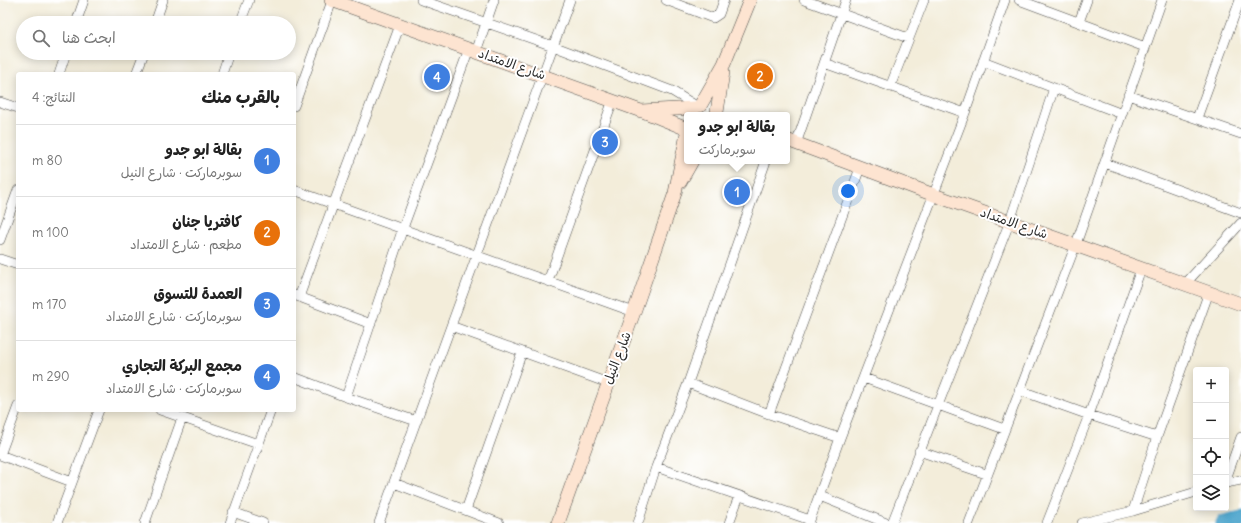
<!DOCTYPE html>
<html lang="ar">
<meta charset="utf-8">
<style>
:root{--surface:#fff;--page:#f6f6f6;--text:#222;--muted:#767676;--line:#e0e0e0;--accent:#db2777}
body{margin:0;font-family:Delius,"Playpen Sans Arabic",sans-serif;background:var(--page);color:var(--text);direction:rtl}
.controls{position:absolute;right:12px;bottom:12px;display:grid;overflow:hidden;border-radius:4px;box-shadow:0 2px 10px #0003}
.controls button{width:36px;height:36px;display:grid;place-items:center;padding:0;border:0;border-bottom:1px solid var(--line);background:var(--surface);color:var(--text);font:20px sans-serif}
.you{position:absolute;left:848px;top:191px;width:14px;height:14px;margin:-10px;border:3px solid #fff;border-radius:50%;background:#1a73e8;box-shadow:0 0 0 6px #1a73e833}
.badge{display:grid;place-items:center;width:26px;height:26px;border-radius:50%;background:var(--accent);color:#fff;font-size:13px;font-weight:700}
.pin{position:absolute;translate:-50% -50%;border:2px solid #fff;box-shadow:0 1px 4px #0006}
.popup{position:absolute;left:684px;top:112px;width:106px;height:52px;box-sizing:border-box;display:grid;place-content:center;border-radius:4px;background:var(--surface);filter:drop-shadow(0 1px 3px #0005);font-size:13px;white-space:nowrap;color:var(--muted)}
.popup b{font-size:15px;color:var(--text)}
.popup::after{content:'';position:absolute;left:50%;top:100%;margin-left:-8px;border:8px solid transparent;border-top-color:var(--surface)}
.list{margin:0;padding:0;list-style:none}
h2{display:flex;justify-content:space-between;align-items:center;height:52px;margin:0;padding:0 16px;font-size:17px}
h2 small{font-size:13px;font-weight:400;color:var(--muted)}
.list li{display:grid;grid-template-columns:26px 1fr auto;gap:12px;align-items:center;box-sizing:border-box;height:72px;padding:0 16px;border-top:1px solid var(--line)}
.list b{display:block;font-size:15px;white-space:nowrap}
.list p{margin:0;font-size:13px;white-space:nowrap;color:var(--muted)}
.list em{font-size:13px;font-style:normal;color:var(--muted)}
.icon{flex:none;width:22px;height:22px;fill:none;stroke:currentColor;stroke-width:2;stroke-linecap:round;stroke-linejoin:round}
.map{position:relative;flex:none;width:1241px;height:523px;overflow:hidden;direction:ltr}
.search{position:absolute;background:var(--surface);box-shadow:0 2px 10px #0003;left:16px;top:16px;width:280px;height:44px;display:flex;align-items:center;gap:10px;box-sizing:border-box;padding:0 14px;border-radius:22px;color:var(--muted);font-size:15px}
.panel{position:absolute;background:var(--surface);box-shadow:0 2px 10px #0003;left:16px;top:72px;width:280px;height:340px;border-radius:4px;direction:rtl}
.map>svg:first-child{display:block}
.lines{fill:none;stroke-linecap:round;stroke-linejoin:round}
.river{stroke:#51a7ce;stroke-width:17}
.street-casing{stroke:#494845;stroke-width:10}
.secondary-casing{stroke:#494845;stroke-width:14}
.street{stroke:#fff;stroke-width:9}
.secondary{stroke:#fde4d1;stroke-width:13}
.labels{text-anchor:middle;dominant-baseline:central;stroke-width:4;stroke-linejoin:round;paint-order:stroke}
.street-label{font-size:13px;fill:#2b2b2b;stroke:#fff}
</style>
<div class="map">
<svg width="1241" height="523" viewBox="0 0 1241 523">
<rect width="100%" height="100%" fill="#fff"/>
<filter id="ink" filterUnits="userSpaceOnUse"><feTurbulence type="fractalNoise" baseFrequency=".025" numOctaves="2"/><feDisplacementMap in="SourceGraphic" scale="8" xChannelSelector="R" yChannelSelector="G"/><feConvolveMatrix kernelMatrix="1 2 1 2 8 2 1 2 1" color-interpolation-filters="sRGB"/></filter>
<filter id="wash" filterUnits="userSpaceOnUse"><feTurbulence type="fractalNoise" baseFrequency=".012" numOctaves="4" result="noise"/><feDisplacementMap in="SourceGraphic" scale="16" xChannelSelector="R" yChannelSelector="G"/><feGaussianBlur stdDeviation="0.9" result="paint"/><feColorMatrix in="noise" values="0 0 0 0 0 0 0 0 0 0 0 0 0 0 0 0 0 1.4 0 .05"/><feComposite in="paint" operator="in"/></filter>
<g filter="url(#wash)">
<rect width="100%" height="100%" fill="#f3edda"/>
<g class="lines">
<!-- river -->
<path class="river" d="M1224,523L1241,519"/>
</g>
</g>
<g filter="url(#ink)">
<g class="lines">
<!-- street casing -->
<g class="street-casing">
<path id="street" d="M421,0L553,46L672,91L698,107
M666,0L713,18L719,14L724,0
M804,0L908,38
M1019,0L1145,47
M1079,22L1087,0
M76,23L84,0
M155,23L163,0
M240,23L249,0
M476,52L494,0
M983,61L1122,114
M824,63L965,113
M59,74L66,53
M136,74L144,53
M222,74L229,53
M890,87L924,0
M1128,95L1241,134
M0,102L18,108
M294,106L332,1
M1197,118L1240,0
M796,144L846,0
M1105,163L1241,213
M294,190L634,312
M0,240L18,190
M0,259L18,265
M548,281L613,100
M1185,284L1241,223
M294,295L371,324
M299,297L400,25
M451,326L608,383
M294,377L346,397L416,421
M864,378L1004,429
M688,383L769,414L840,438
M1019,390L1089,415L1157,437
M346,397L403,228L469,49
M160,410L258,444
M769,414L860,168
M919,451L986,474
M0,455L72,482
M0,455L18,406
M656,467L810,520
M1226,479L1241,437
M394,483L499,523
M1226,483L1241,480
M820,496L886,523
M466,510L522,352
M1133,511L1196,492
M233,512L263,523
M57,523L99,410
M145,523L182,418
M230,523L271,410
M379,523L570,0
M638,523L656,467L688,383L766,161
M729,523L739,496
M809,523L840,438L965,113L1005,0
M892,523L1010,221L1054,88
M969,523L1076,244L1162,0
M1047,523L1089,415L1141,269
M1082,523L1133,511L1157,437L1209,292"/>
</g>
<!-- secondary casing -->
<g class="secondary-casing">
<path id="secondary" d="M331,0L641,111L695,108
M700,106L724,64L750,0
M645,112L687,129
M717,112L723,72
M787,140L934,195L1241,304
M680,182L692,161
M558,523L634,312L675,193L687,134"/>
</g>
<!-- street -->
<use href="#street" class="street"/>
<!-- secondary -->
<use href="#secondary" class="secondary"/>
</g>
</g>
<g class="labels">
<!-- street labels -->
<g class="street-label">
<text transform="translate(512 64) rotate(19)">شارع الامتداد</text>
<text transform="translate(1014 223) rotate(19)">شارع الامتداد</text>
<text transform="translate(617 358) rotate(-69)">شارع النيل</text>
</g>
</g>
</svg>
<div class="controls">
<button>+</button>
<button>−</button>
<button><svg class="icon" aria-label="locate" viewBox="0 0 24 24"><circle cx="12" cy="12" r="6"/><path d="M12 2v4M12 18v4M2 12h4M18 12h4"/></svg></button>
<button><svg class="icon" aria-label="layers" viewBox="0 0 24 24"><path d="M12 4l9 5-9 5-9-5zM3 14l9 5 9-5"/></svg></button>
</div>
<div class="you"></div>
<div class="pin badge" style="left:737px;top:192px;background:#3f7fe0">1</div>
<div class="popup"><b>بقالة ابو جدو</b>سوبرماركت</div>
<div class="pin badge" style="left:760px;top:76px;background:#e8710a">2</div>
<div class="pin badge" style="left:605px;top:142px;background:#3f7fe0">3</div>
<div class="pin badge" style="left:437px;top:77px;background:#3f7fe0">4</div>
<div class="search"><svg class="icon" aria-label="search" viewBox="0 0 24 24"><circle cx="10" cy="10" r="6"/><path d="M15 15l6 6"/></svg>ابحث هنا</div>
<section class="panel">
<h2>بالقرب منك<small>النتائج: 4</small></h2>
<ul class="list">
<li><span class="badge" style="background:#3f7fe0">1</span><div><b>بقالة ابو جدو</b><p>سوبرماركت · شارع النيل</p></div><em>80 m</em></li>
<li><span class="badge" style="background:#e8710a">2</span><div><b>كافتريا جنان</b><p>مطعم · شارع الامتداد</p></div><em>100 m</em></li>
<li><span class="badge" style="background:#3f7fe0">3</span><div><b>العمدة للتسوق</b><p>سوبرماركت · شارع الامتداد</p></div><em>170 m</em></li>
<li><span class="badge" style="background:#3f7fe0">4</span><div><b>مجمع البركة التجاري</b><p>سوبرماركت · شارع الامتداد</p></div><em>290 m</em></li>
</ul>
</section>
</div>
